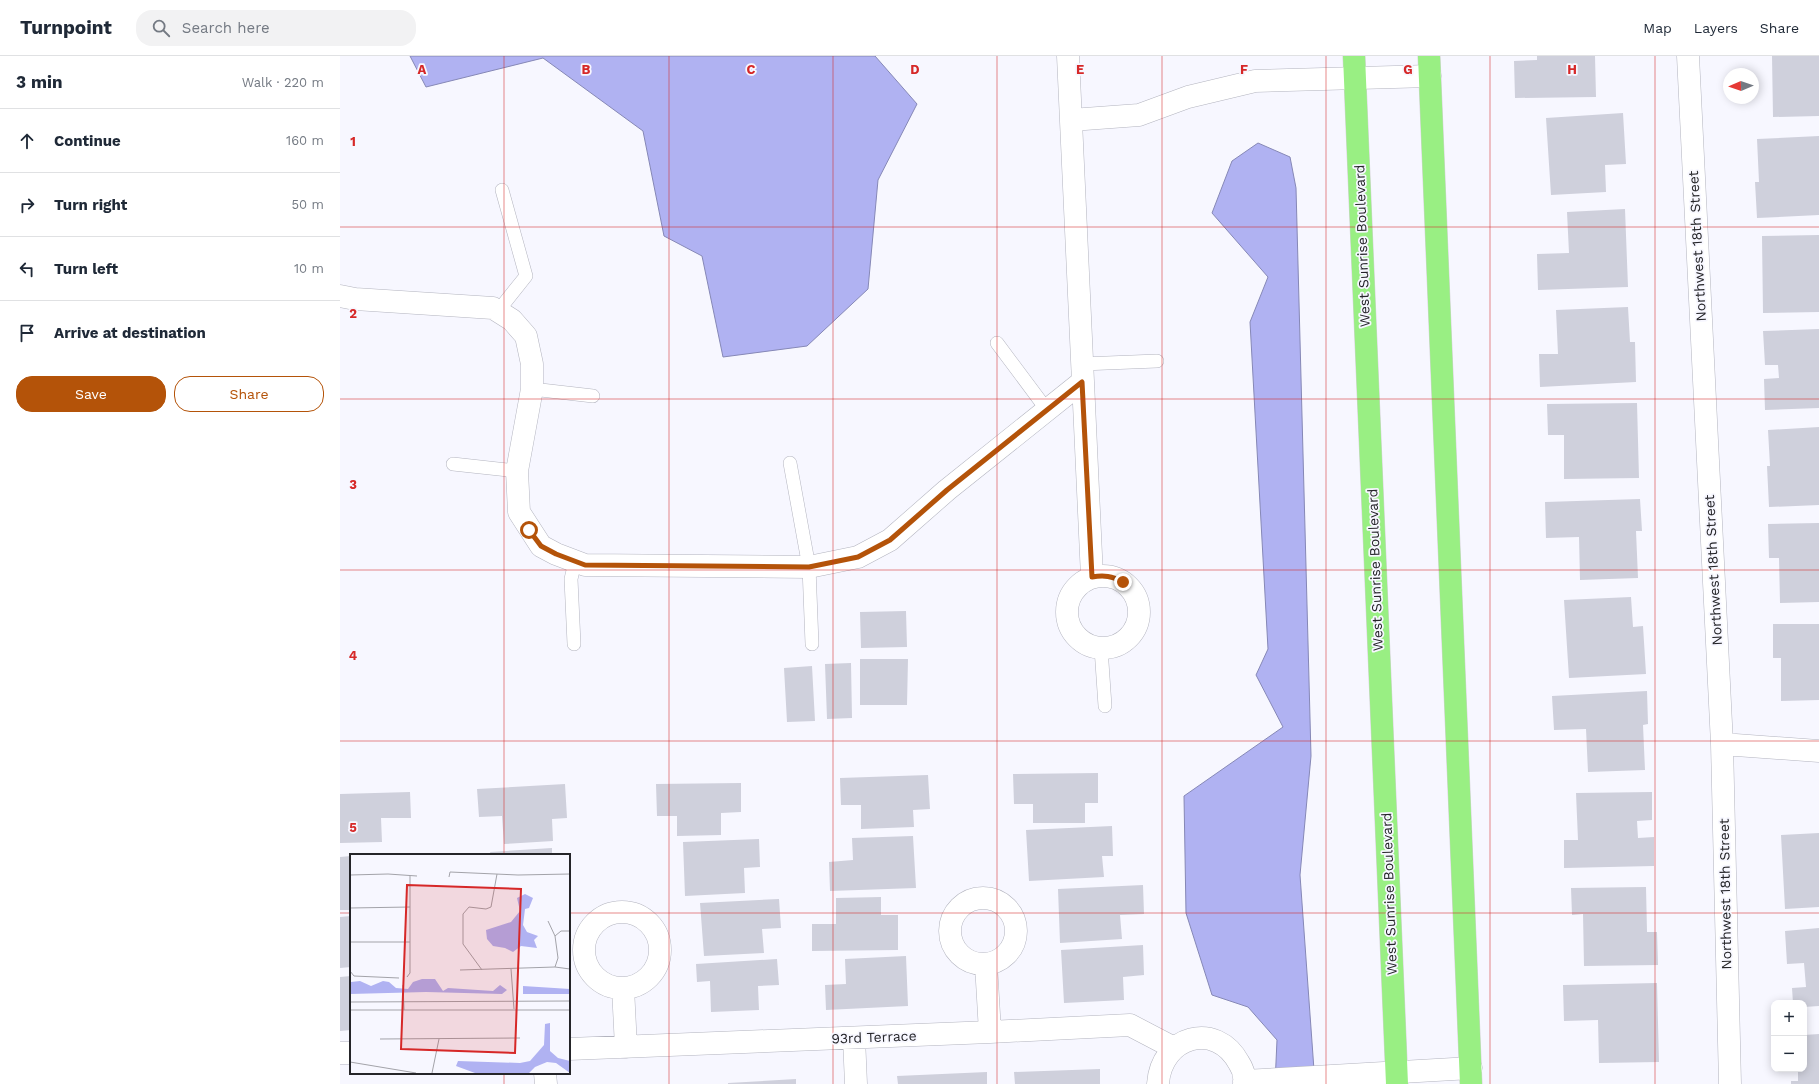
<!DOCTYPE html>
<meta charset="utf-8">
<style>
:root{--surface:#fff;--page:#f2f2f3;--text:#1f2937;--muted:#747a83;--line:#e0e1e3;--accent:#b45309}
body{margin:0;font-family:"Work Sans",sans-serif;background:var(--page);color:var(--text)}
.controls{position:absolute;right:12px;bottom:12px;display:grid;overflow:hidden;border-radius:8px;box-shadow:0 2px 10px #0003}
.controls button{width:36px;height:36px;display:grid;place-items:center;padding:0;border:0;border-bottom:1px solid var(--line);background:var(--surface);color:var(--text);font:20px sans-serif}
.compass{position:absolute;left:1383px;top:12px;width:36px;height:36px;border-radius:50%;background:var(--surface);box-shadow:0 2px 10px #0003;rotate:268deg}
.stop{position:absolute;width:12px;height:12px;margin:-9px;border:3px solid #b45309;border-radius:50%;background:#fff}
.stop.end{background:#b45309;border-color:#fff;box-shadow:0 1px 4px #0008}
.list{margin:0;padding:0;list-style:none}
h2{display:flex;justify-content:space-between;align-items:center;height:52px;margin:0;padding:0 16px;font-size:17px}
h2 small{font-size:13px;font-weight:400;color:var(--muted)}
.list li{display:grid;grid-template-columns:26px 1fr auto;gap:12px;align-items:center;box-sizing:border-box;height:64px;padding:0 16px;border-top:1px solid var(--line)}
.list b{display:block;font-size:15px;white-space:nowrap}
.list em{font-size:13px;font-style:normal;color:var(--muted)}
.actions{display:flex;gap:8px;padding:12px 16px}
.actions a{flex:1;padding:9px 0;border:1px solid var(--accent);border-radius:16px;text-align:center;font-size:14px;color:var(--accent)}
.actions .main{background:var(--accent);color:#fff}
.icon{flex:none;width:22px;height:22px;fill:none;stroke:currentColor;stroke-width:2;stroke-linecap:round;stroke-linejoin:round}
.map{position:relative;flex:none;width:1479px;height:1028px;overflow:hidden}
header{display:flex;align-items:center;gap:24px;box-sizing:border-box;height:56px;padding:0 20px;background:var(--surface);border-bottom:1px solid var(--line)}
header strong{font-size:19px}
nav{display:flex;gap:22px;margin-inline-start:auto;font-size:14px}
.search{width:280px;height:36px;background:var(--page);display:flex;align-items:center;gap:10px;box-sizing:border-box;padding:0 14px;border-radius:16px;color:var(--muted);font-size:15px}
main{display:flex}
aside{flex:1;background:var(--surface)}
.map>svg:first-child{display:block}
.water{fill:#b0b2f2;stroke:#8688b6}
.building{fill:#cfd0dc}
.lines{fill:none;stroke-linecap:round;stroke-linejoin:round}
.lane-casing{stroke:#b3b4bf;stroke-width:14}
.street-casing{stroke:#b3b4bf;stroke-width:23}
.highway-casing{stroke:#d3d3d4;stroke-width:23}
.lane{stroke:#fff;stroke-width:13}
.street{stroke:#fff;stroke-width:22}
.highway{stroke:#99ef83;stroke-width:22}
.route{stroke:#b45309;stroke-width:5}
.grid{fill:none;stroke:#d62828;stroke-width:1;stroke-opacity:0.55}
.labels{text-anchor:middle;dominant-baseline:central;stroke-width:3.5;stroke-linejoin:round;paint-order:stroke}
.street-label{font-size:14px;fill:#252529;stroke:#f7f7ff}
.inset-road{fill:none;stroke:#a3a3a9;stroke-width:1}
.view{fill:#d62828;fill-opacity:0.15;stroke:#d62828;stroke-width:2}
.inset-edge{fill:none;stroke:#252529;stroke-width:2}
.grid-label{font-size:13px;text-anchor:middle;font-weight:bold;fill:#d62828;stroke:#f7f7ff;stroke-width:3.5;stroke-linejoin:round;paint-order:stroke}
</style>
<header>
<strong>Turnpoint</strong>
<div class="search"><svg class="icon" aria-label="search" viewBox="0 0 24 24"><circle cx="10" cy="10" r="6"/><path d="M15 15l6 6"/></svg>Search here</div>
<nav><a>Map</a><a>Layers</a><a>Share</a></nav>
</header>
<main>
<aside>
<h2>3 min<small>Walk · 220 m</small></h2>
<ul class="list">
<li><svg class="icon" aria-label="ahead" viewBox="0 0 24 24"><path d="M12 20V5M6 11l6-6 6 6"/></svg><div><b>Continue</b></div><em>160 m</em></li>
<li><svg class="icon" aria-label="right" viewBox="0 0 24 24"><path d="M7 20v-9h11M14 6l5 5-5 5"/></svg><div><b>Turn right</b></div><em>50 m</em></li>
<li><svg class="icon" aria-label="left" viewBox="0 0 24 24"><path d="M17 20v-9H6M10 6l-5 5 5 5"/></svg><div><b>Turn left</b></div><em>10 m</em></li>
<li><svg class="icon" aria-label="arrive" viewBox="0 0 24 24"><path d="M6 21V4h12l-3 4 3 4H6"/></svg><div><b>Arrive at destination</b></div></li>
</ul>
<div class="actions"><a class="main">Save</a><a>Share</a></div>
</aside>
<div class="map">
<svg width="1479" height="1028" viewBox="0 0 1479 1028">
<rect width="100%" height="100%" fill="#f7f7ff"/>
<!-- water -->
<path class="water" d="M70,0H535L577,48L538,124L528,233L467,290L383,301L362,200L324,180L303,75L203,2L86,31Z
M918,87L950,101L956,132L971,700L960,819L975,1028H935L937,984L908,951L872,939L846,857L844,740L943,671L916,619L928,593L910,266L928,221L872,157L892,105Z"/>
<!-- building -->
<path class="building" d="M1197,0H1255L1256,41L1175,42L1174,5L1197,4Z
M1432,0H1479V60L1433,61Z
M1283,57L1286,108L1265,109L1266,136L1211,139L1206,62Z
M1479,80V159L1417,162L1415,126H1419L1417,83Z
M1285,153L1288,231L1198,234L1197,198L1229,197L1227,156Z
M1479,179V256L1423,257L1422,180Z
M1288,251L1290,286H1295L1296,326L1200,331L1199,298H1218L1216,254Z
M1479,273V352L1425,354L1424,323L1439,322L1438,309H1425L1423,275Z
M1297,347L1299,422L1224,423V379H1208L1207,348Z
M1479,371V449L1429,451L1427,410H1430L1428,374Z
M1300,443L1302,475H1296L1298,522L1240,524L1239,481L1206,482L1205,446Z
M1479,467V546L1440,547L1439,502H1429L1428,468Z
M1291,541L1293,571L1303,570L1306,618L1229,622L1224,544Z
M566,555L567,591L521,592L520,556Z
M1433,568H1479V644L1441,645V602H1433Z
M520,603H568L567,649H520Z
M511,607L512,662L487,663L485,608Z
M472,610L475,665L447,666L444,612Z
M1307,635L1308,668L1303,669L1305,714L1248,716L1246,673L1214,674L1212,640Z
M758,717V747H745V767H693V748H674L673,718Z
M588,719L590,753L573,754L574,771L521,773V749H501L500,722Z
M401,727V756L381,757V779L337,780V760H317L316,728Z
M225,728L227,762L212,763L213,785L164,788L162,760L139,761L137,733Z
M70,736L71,762H41L42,786L0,787V738Z
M1312,736V764L1297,765L1298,782L1314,781V810L1224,812V784H1238L1236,737Z
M772,770L773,800H762L764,821L689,825L686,774Z
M1479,777V851L1445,853L1441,779Z
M573,780L576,832L490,835L489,806L513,804L512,782Z
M419,783L420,811L404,812L405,837L345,840L343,786Z
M212,792V799H151L150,796Z
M11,800V854H0V801Z
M803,829L804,858L780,859L782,883L720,887L718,833Z
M1306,831L1307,876H1317L1318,909L1244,910L1243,858L1232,859L1231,832Z
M541,841V859H558V894L472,895V868H496V842Z
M439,843L441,872L422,873L424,897L364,900L360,847Z
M11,860V911L0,912V861Z
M1479,872V950L1464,951V947H1453L1452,932L1466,931L1464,907L1447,908L1445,875Z
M803,889L804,919L783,921L784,944L724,947L721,894Z
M566,900L568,950L486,954L485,929L506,928L505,903Z
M437,903L439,929L418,930L419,954L371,956L370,925L357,926L356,908Z
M11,920V974L0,975V921Z
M1317,927L1319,1006L1259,1007L1258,964L1224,965L1223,929Z
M1479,978V1028H1451V1025H1458V1013H1464V979Z
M760,1013V1028H675L674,1016Z
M647,1016V1028H558L557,1020Z
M456,1023V1028H388V1027Z"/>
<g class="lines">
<!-- lane casing -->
<g class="lane-casing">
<path id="lane" d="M158,255L186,220L162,134
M657,287L707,354
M742,308L817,305
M192,333L253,340
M450,407L469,511L472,588
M113,408L177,415
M234,588L231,523L235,506
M761,592L765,650"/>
</g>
<!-- street casing -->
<g class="street-casing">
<path id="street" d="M728,0L752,521
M1348,0L1382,688L1390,1028
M731,64L799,59L848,41L915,25L1090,20
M0,240L15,243L153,252L172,264L186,280L192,308V333L177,415L179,456L201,490L216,498L245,509L469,511L518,501L550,484L607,434L742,326
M727 556a36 36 0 1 1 72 0a36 36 0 1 1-72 0Z
M1382,688L1479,695
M610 875a33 33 0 1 1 66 0a33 33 0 1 1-66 0Z
M244 894a38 38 0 1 1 76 0a38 38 0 1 1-76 0Z
M646,908L650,976
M283,932L286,991
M514,982L516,1028
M229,993L650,976L790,969L834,992
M0,997H11
M205,1017L206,1028
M904,1025L1131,1012
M818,1028C821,980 876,964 899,1007C903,1013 905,1021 904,1028"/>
</g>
<!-- highway casing -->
<g class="highway-casing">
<path id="highway" d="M1014,0L1057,1028
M1089,0L1131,1028"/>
</g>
<!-- lane -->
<use href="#lane" class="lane"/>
<!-- street -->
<use href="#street" class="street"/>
<!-- highway -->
<use href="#highway" class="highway"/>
</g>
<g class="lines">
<!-- route -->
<path class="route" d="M189,474L201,490L216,498L245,509L469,511L518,501L550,484L607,434L742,326L752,521C764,519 772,520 783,526"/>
</g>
<!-- grid -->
<path class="grid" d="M164,0V799M329,0V1028M493,0V1028M657,0V1028M822,0V1028M986,0V1028M1150,0V1028M1315,0V1028M0,171H1479M0,343H1479M0,514H1479M0,685H1479M0,857H11M229,857H1479M164,1017V1028"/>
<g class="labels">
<!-- street labels -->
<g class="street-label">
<text transform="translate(1022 190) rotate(-92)">West Sunrise Boulevard</text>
<text transform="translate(1357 190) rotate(-93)">Northwest 18th Street</text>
<text transform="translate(1035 514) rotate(-92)">West Sunrise Boulevard</text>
<text transform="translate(1373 514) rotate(-93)">Northwest 18th Street</text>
<text transform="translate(1049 838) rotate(-92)">West Sunrise Boulevard</text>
<text transform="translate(1385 838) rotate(-91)">Northwest 18th Street</text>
<text transform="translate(534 981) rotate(-2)">93rd Terrace</text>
</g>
</g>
<!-- overview -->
<g transform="translate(10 798)">
<rect width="220" height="220" fill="#f7f7ff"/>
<path d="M175,40L183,44L179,54L175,55L173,71L177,78L188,82L184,86L187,94L171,92L163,98L155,94L143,92L137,85L136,76L161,68L170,57L167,44ZM72,125H85L93,137L98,134L143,137L150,131L157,136L152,140L76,138L0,140L1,128L10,127L21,132L33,127L39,128L46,134L58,135L63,128ZM173,132L220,135V140H173ZM200,169V197L208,204L220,207V219L206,209L197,208L185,213L179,219H125L106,212L108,207L170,209L180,207L194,191L195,170Z" fill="#b0b2f2"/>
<path class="inset-road" d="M0,21L38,20L67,22M99,23L100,18L168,21L220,20M0,54L60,53M198,67L205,82L208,104L205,113M205,82L211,77H220M0,88H60M161,115L164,155M110,116L205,113L220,115M132,116L113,90V60L119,53L136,55L141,53L147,20M0,117L4,122L49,124M57,123L60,119V22M53,131L54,156M0,148L220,147M0,156H220M30,185L170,184M0,208L66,219M82,219L89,185"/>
<path class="view" d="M57,31L171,35L165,199L51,195Z"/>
<rect width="220" height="220" class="inset-edge"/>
</g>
<g class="grid-label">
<text x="82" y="18">A</text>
<text x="246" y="18">B</text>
<text x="411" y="18">C</text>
<text x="575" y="18">D</text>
<text x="740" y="18">E</text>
<text x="904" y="18">F</text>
<text x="1068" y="18">G</text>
<text x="1232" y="18">H</text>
<text x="13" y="90">1</text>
<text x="13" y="262">2</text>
<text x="13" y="433">3</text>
<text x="13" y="604">4</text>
<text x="13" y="776">5</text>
</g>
</svg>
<div class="controls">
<button>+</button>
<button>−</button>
</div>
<svg class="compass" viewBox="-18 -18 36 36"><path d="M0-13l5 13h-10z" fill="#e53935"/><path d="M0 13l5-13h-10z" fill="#747a83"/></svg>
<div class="stop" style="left:189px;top:474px"></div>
<div class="stop end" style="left:783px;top:526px"></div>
</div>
</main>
